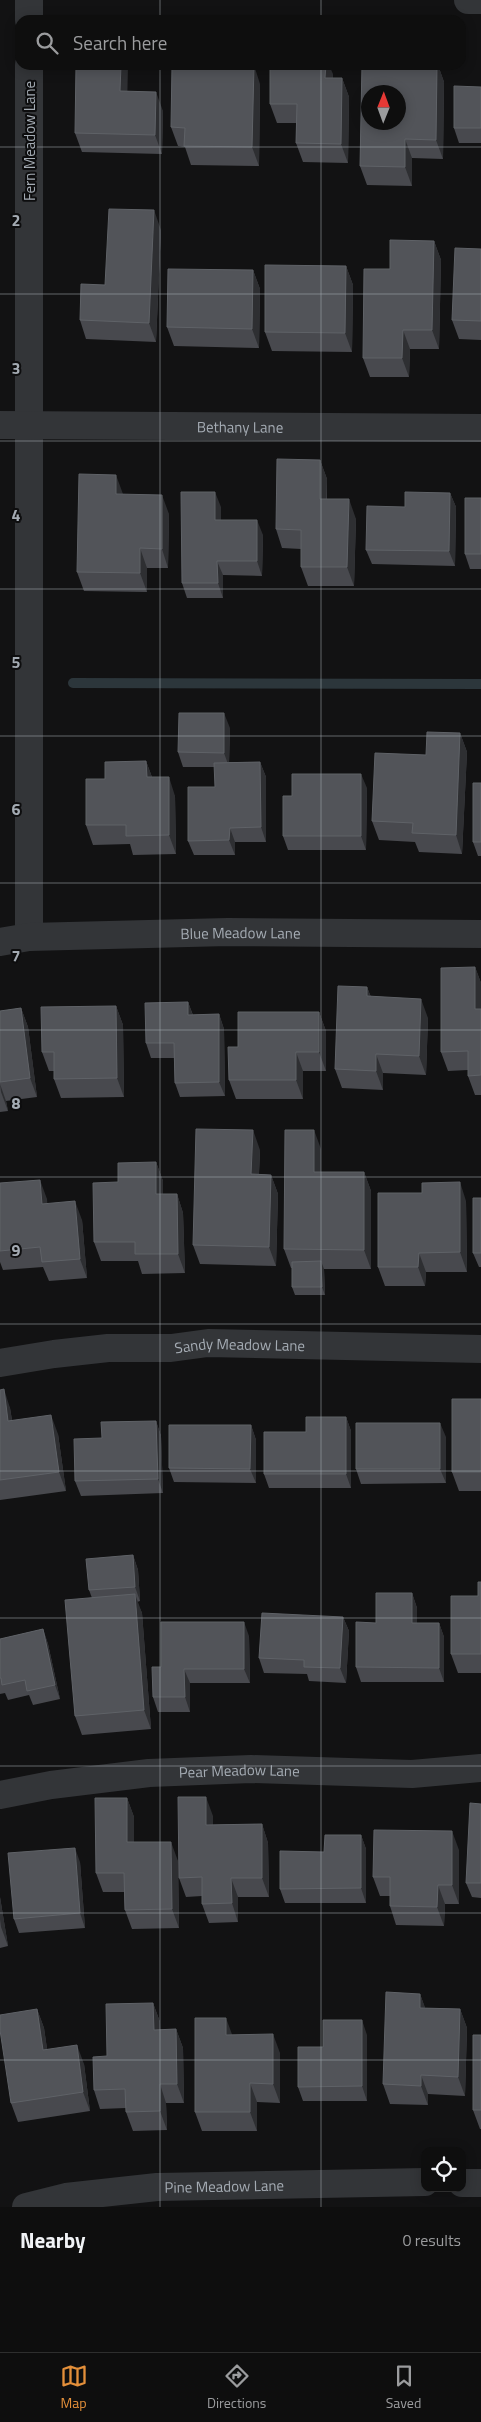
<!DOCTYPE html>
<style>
:root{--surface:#0e0e0e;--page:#171717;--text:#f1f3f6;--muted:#9b9c9e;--line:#2e2e2e;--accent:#e38f3a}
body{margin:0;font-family:"Titillium Web",sans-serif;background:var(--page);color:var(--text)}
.controls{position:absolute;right:15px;bottom:15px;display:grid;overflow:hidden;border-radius:10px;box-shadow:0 2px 12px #0003}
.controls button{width:45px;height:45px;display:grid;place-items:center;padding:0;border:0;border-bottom:1px solid var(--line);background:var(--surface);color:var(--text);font:25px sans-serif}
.compass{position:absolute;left:361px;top:85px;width:45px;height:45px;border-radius:50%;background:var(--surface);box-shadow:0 2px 12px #0003;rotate:1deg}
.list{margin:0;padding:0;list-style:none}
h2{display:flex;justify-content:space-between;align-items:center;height:65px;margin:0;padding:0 20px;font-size:21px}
h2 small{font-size:16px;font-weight:400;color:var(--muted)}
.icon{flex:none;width:28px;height:28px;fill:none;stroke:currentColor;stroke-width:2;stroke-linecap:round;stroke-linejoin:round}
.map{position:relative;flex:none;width:481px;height:2207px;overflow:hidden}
.search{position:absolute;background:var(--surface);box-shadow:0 2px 12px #0003;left:15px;right:15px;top:15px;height:55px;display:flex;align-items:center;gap:12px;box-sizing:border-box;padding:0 18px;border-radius:15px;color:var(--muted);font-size:19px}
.sheet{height:145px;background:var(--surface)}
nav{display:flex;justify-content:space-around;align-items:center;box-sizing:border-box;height:70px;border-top:1px solid var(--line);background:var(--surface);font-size:14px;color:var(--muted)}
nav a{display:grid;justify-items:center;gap:2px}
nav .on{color:var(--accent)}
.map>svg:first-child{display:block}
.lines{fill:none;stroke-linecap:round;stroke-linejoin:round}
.stream{stroke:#2c363b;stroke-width:10}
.street{stroke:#333538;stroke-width:28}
.wall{fill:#48494e}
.shaded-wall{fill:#2e2f32}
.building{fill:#525459;stroke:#5f6267;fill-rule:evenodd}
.grid{fill:none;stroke:#a4abb3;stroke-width:1;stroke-opacity:0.55}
.labels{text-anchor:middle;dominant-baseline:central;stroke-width:4;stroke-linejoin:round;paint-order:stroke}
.street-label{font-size:15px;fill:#a4abb3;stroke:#0d0d0e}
.grid-label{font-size:16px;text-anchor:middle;font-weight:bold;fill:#a4abb3;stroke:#0d0d0e;stroke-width:4;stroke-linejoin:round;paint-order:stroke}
</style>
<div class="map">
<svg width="481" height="2207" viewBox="0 0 481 2207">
<rect width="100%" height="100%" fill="#121213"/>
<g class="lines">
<!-- stream -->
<path class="stream" d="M73,683L481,684"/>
<!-- street -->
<g class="street">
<path d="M468,0H481"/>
<path d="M29,20V0"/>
<path d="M29,65V937"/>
<path id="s1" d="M0,425L481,428"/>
<path id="s2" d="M0,942L29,937L228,932L481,934"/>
<path id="s3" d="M0,1363L54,1354L108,1348H171L208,1343L481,1349"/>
<path id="s4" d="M0,1795L51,1785L149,1773L251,1769L412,1774L481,1768"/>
<path d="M462,2183H481"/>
<path id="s5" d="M26,2207L66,2197L157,2187L425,2182"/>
</g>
</g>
<!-- wall -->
<path class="wall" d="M362,65H438L444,82L443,159L412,158V186L367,185L360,166Z
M333,74V78H342L349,97L348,163L303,162L296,143V123H277L270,104Z
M260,84L259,166L191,165L185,147L178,146L171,127Z
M481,87V143H459L454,128Z
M128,91L163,111L162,154L82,152L75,133Z
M161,230L156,342L86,339L80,320L105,285Z
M434,241L441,260L439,349H410L409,377H370L363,358L390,269Z
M481,249V340L459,339L452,320Z
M346,266L353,285L352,352L272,351L265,332Z
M253,270L260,289L259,348L174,346L167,327Z
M320,460L327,479V499L356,519L354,586H308L301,567V549L282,548L276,529Z
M450,493L456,507L455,566L372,564L366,550L405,507Z
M123,494L169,514L168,568H147V592L84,591L77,572Z
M481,498V569H470L465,554Z
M221,507V520L263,535L262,576L223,575V598H187L182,583Z
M230,728L229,762H260L266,777V842H235V855H194L188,841L215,787V767H183L178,752Z
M460,733L467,752L462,854L419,852L415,842L379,840L372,821L426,755Z
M146,761L152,777L175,796L176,854L133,855L130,844L93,845L86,825L105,779Z
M481,783V856H478L473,842Z
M367,788L366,850H288L283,836L292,796Z
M475,967L481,983V1095H475L468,1076V1070L448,1071L441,1052Z
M367,987L371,997L428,1018L426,1075L383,1073V1090L342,1088L335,1069Z
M188,1002L193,1015L219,1014L224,1029L225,1096L180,1097L175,1083L174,1058H151L146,1043Z
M116,1006L123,1025L124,1097L61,1098L54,1079V1071H49L42,1052Z
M21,1008L28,1027L37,1097L6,1101L8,1111L0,1112V1011Z
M319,1012L326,1031V1071H303V1099H236L229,1080L238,1047Z
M321,1149V1172H364L371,1191V1269H324L325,1295H295L292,1287V1268H291L284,1249Z
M260,1150L259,1174L271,1175L278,1194L276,1266L200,1264L193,1245Z
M156,1162L163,1181V1194H177L183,1213L185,1273L142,1274L138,1261H101L94,1242L118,1182Z
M0,1183L47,1199V1203L82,1220L87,1278L49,1281L43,1267L3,1270L0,1262Z
M481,1198V1267H479L473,1253Z
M466,1201L467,1272H426L425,1286H385L378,1267Z
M0,1390L10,1408L12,1420L58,1434L66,1491L0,1500Z
M481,1399V1491H459L452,1472Z
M346,1417L351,1431V1488H269L264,1474L306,1432Z
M156,1421L161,1436L163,1493L81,1496L75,1481L102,1438Z
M251,1425L256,1440V1483L174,1482L169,1468Z
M446,1437V1483L361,1484L356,1469Z
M133,1555L138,1570L140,1601L137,1602L142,1613L151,1729L82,1735L75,1716L92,1598L89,1590Z
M481,1582V1673H458L451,1654L478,1596Z
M412,1593L417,1608V1623H439L444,1637V1682H361L356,1667L376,1623Z
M343,1617L349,1631L346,1683L309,1681L307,1674L264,1673L259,1658Z
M43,1629L48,1644L60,1699L33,1705L29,1695L8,1700L5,1693L0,1694V1639Z
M249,1636L250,1683H190V1712H158L153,1697L161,1667Z
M127,1798L134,1817V1842L178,1861L179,1928L132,1929L125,1910L124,1892H103L96,1873Z
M481,1804V1898L472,1897L466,1883Z
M213,1816V1825L262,1824L268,1843L269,1897H238V1922L209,1923L202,1904V1896L186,1897L179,1878Z
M361,1835L366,1849V1903H285L280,1889L324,1852Z
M459,1850V1904H445L444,1926L396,1925L390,1906V1896H380L373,1877Z
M80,1862L85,1928L19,1933L14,1919Z
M0,1897L8,1946L0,1948Z
M420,1994L425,2008L460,2009L467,2028L465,2096L428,2094V2105L390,2104L383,2084Z
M153,2003L160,2022V2030L176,2029L183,2048L184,2103H166L167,2130L133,2131L126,2112V2108L100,2109L94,2090L107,2056Z
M37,2009L44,2028L47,2049L84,2064L90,2111L18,2122L11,2103Z
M232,2035L280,2053V2103L257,2102V2131H202L195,2112Z
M367,2035V2101H303L298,2087L323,2047Z
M481,2035V2129H480L473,2110Z"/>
<!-- shaded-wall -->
<path class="shaded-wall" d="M121,65H128L127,110L120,91Z
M254,65L260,84L259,166L252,147Z
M326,65H329L333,74L332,97L325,78Z
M437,65H438L444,82L443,159L436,140Z
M342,78L349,97L348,163L341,144Z
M156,92L163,111L162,154L155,135Z
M405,139L412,158V186L405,167Z
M154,210L161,230L156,342L149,323Z
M434,241L441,260L439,349L432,330Z
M346,266L353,285L352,352L345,333Z
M253,270L260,289L259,348L252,329Z
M403,330L410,349L409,377L402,358Z
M320,460L327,479L326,518L320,499Z
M116,475L123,494H116Z
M215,492L221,507V535L215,520Z
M450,493L456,507L455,566L449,551Z
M162,495L169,514L168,568L162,549Z
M349,499L356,519L354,586L347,567Z
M257,520L263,535L262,576L257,561Z
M140,548L147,568V592L140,573Z
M217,561L223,575V598L218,583Z
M224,713L230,728L229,767L224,753Z
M460,733L467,752L462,854L456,835Z
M146,761L153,780L147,777Z
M260,762L266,777V842L261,827Z
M361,774L367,788L366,850L361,836Z
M169,777L175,796L176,854L169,835Z
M230,828L235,842V855L229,840Z
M475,967L481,983V1025L475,1009Z
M367,987L374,1006L367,996Z
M421,999L428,1018L426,1075L419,1056Z
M188,1002L193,1016L188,1015Z
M116,1006L123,1025L124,1097L117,1078Z
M21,1008L28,1027L37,1097L30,1078Z
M319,1012L326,1031V1071L319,1052Z
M219,1014L224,1029L225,1096L219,1082Z
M296,1052L303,1071V1099L296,1080Z
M376,1054L383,1073V1090L376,1071Z
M0,1084L6,1101L8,1111L1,1092Z
M253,1130L260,1150L258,1193L251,1174Z
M314,1130L321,1149V1191L314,1172Z
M156,1162L163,1181V1213L156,1194Z
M364,1172L371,1191V1269L364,1250Z
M271,1175L278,1194L276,1266L269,1247Z
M40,1180L47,1199L49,1223L42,1204Z
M460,1182L466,1201L467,1272L460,1252Z
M177,1194L183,1213L185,1273L178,1254Z
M75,1201L82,1220L87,1278L80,1259Z
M419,1253L426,1272L425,1286L418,1267Z
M321,1261L324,1269L325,1295L322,1287Z
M4,1389L10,1408L15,1440L8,1421Z
M51,1415L58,1434L66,1491L59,1472Z
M346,1417L351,1431V1488L346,1474Z
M156,1421L161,1436L163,1493L158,1479Z
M440,1423L446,1437V1483L440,1469Z
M251,1425L256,1440V1483L250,1469Z
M133,1555L138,1570L140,1601L135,1587Z
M412,1593L417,1608V1637L412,1623Z
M135,1594L142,1613L151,1729L144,1710Z
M343,1617L349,1631L346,1683L340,1668Z
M244,1622L249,1636L250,1683L244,1669Z
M439,1623L444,1637V1682L439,1668Z
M43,1629L48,1644L60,1699L55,1685Z
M184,1669L190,1683V1712L185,1697Z
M206,1797L213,1816V1844L206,1825Z
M127,1798L134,1817V1861L127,1842Z
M262,1824L268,1843L269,1897L262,1878Z
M452,1831L459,1850V1904L452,1885Z
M361,1835L366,1849V1903L361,1888Z
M171,1842L178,1861L179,1928L172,1909Z
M75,1848L80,1862L85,1928L80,1913Z
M231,1878L238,1897V1922L232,1903Z
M438,1885L445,1904L444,1926L437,1907Z
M0,1897L8,1946L1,1927L0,1919Z
M420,1994L427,2013L420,2008Z
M153,2003L160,2022L161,2049L154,2030Z
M37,2009L44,2028L50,2069L43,2050Z
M460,2009L467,2028L465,2096L458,2077Z
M226,2018L233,2037L226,2035Z
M362,2020L367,2035V2101L362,2086Z
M176,2029L183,2048L184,2103L177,2084Z
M273,2034L280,2053V2103L273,2084Z
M77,2045L84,2064L90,2111L83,2092Z
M421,2075L428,2094V2105L421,2086Z
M250,2083L257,2102V2131L250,2112Z
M160,2084L166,2103L167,2130L160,2111Z"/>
<!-- building -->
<path class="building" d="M76,65H121L120,91L156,92L155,135L75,133Z
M172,65H254L252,147L184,146L185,128L171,127Z
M270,65H326L325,78H342L341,144L296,143L297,104H270Z
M362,65H437L436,140L405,139V167L360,166ZM368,92H398V122H368Z
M454,86L481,87V128H454Z
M109,209L154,210L149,323L80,320L81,284L105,285Z
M390,240L434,241L432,330H403L402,358H363L364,269H390Z
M455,248L481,249V321L452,320Z
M265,265L346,266L345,333L265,332Z
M168,269L253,270L252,329L167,327Z
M277,459L320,460V499H349L347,567H301V530L276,529Z
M79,474L116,475V494L162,495V549L140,548V573L77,572Z
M181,492H215V520H257V561H217L218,583H182Z
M405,492L450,493L449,551L366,550L367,506L405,507Z
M465,498H481V554H465Z
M179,713H224V753L178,752Z
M427,732L460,733L456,835L412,833L413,823L372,821L375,753L426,755Z
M146,761L147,777H169V835L126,836V825H86V779H105V762Z
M260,762L261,827L230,828L229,840L188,841V787H215L214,763Z
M292,774H361V836H283V796H292Z
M473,783H481V842H473Z
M475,967V1009H481V1075L468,1076V1051L441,1052V968Z
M338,986L367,987V996L421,999L419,1056L376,1054V1071L335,1069Z
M188,1002V1015L219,1014V1082L175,1083L174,1043H146L145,1003Z
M116,1006L117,1078L54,1079V1052H42L41,1007Z
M21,1008L30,1078L0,1082V1011Z
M238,1012H319V1052H296V1080H229L228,1047H238Z
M196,1129L253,1130L251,1174L271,1175L269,1247L193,1245Z
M285,1130H314V1172H364V1250L284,1249Z
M156,1162V1194H177L178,1254H135V1242H94L93,1183L118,1182V1163Z
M40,1180L42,1204L75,1201L80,1259L42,1262L40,1247L0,1251V1183Z
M460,1182V1252L419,1253L418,1267H378V1193H422V1183Z
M473,1198H481V1253H473Z
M321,1261L322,1287H292V1262Z
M4,1389L8,1421L51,1415L59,1472L0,1480V1390Z
M452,1399H481V1472H452Z
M306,1417H346V1474H264V1432H306Z
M156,1421L158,1479L75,1481L74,1439L102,1438L101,1422Z
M356,1423H440V1469H356Z
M169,1425H251L250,1469L169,1468Z
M133,1555L135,1587L89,1590L86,1559Z
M478,1582H481V1654H451V1596H478Z
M376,1593H412V1623H439V1668L356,1667V1622L376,1623Z
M135,1594L144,1710L75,1716L65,1600Z
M262,1613L343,1617L340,1668L304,1667V1660L259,1658Z
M161,1622H244V1669H184L185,1697H153L152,1667H161Z
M43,1629L55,1685L27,1691L25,1680L2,1685L1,1678H0V1639Z
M178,1797H206V1825L262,1824V1878H231L232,1903L202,1904V1877L179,1878Z
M95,1798H127V1842H171L172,1909L125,1910L124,1873H96Z
M470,1803L481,1804V1883H466Z
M374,1830L452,1831V1885H438L437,1907L390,1906V1877H373Z
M325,1835H361V1888L280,1889V1851L324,1852Z
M75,1848L80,1913L14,1919L8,1853Z
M386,1992L420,1994V2008L460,2009L458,2077L421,2075V2086L383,2084Z
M153,2003L154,2030L176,2029L177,2084H160V2111L126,2112L125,2089L94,2090L93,2057L107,2056L106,2004Z
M37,2009L43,2050L77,2045L83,2092L11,2103L0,2030V2015Z
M195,2018H226V2035L273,2034V2084L250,2083V2112H195Z
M323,2020H362V2086L298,2087V2047H323Z
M473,2035H481V2110H473Z"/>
<!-- grid -->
<path class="grid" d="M160,0V20M321,0V20M160,65V2207M321,65V2207M0,147H481M0,294H481M0,441H481M0,589H481M0,736H481M0,883H481M0,1030H481M0,1177H481M0,1324H481M0,1471H481M0,1618H481M0,1766H481M0,1913H481M0,2060H481"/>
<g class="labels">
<!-- street labels -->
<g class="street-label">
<text transform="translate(29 141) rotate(-90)">Fern Meadow Lane</text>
<text stroke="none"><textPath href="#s1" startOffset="240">Bethany Lane</textPath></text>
<text stroke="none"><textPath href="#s2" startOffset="241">Blue Meadow Lane</textPath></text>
<text stroke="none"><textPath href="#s3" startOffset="241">Sandy Meadow Lane</textPath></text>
<text stroke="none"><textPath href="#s4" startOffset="241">Pear Meadow Lane</textPath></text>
<text stroke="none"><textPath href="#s5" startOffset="200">Pine Meadow Lane</textPath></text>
</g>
</g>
<g class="grid-label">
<text x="16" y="226">2</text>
<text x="16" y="374">3</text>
<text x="16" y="521">4</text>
<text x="16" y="668">5</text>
<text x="16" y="815">6</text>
<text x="16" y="962">7</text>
<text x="16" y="1109">8</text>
<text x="16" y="1256">9</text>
</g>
</svg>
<div class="controls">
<button><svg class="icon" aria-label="locate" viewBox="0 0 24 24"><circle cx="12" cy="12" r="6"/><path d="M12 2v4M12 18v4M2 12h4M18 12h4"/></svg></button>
</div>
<svg class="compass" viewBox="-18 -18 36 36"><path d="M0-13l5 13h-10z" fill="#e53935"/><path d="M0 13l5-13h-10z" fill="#9b9c9e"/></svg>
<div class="search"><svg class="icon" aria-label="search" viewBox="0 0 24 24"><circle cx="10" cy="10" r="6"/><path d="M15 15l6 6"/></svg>Search here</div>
</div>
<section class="sheet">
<h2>Nearby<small>0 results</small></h2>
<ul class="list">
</ul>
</section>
<nav>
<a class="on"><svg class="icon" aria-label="map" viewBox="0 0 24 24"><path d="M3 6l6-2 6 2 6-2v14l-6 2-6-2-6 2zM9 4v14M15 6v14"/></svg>Map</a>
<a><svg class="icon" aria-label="directions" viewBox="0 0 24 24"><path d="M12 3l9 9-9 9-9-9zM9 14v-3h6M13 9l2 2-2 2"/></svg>Directions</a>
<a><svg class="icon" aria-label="saved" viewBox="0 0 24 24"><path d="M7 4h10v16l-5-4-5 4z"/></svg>Saved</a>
</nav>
